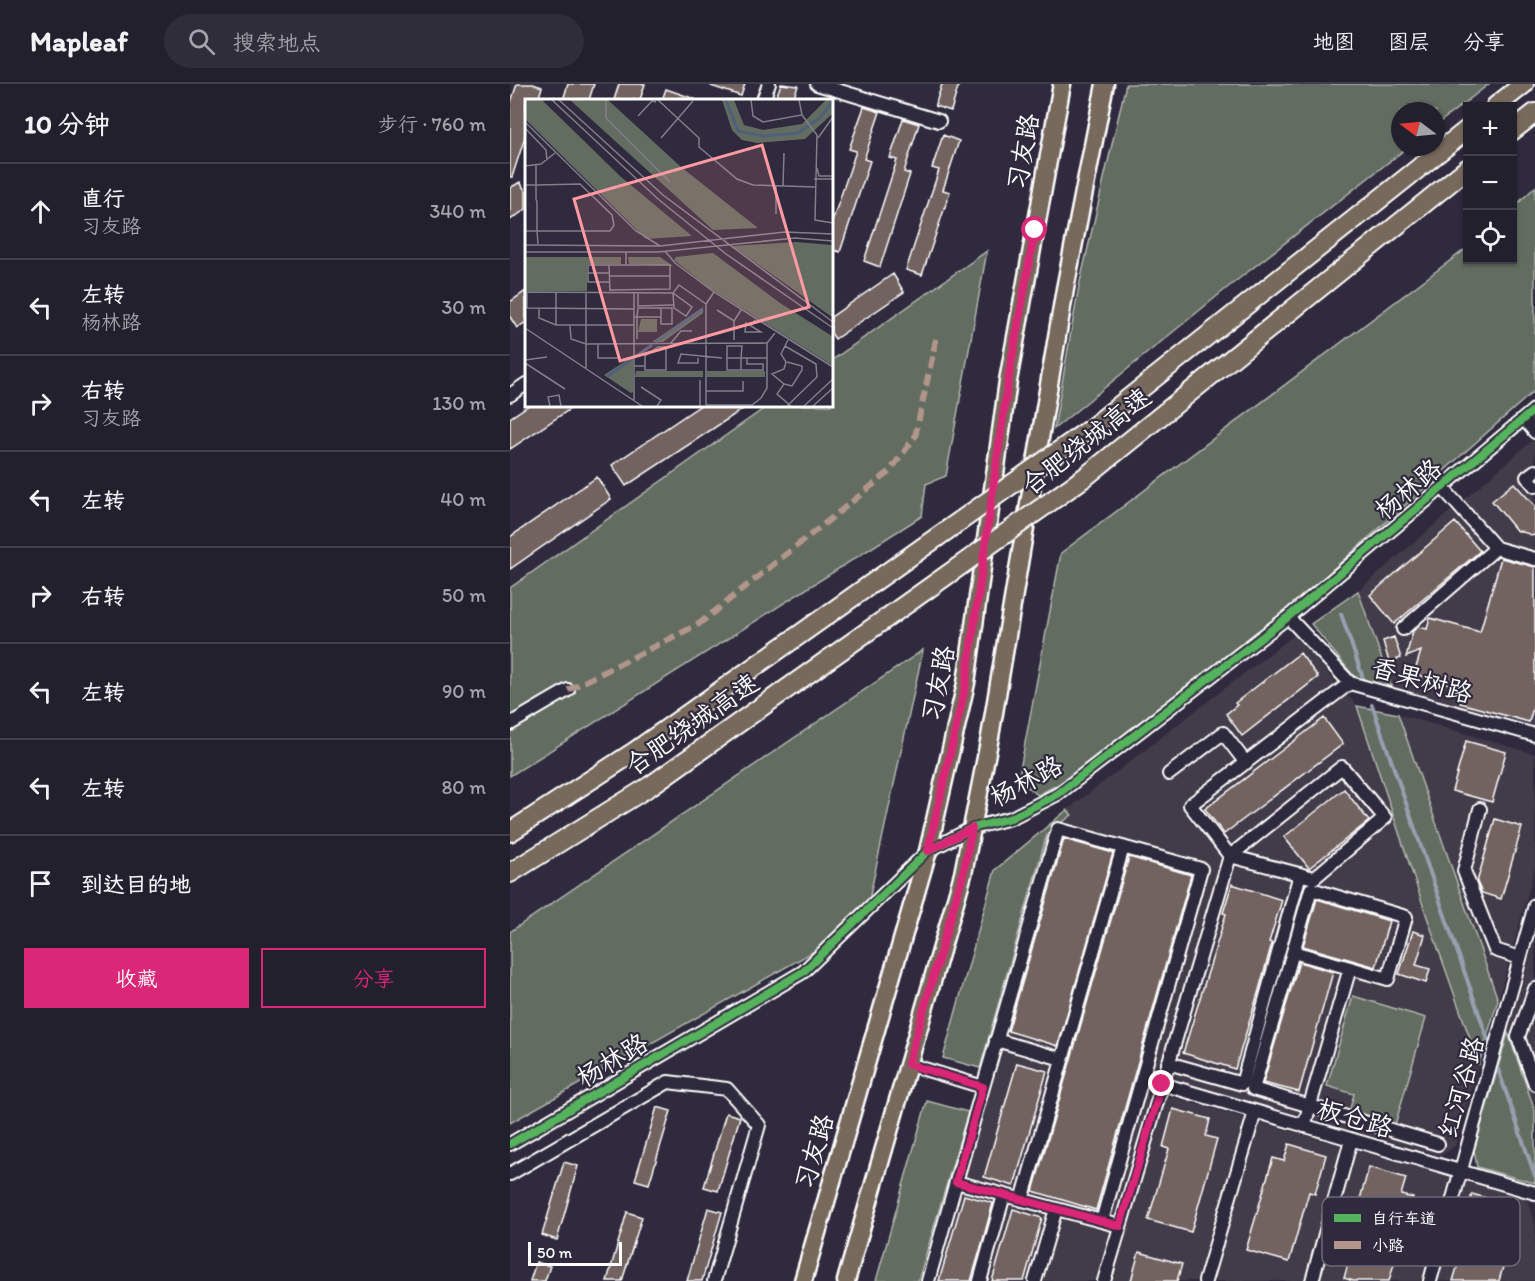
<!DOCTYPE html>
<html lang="zh">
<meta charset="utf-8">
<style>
:root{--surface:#23202e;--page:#2f2d3a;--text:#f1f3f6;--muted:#a3a3aa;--line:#403e4a;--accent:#db2777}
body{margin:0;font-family:Itim,"LXGW WenKai TC",sans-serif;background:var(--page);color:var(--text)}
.controls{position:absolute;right:18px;top:18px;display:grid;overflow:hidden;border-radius:0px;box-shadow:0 2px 4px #0004}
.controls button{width:54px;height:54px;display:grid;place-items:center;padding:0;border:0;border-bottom:2px solid var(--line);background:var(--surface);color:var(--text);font:30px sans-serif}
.compass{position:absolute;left:881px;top:18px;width:54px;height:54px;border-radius:50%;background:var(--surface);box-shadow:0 2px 4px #0004;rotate:286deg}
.scale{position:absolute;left:18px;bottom:15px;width:94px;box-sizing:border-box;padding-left:6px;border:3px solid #fff;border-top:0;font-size:16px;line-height:21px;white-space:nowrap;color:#fff;-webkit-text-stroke:4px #2f2a3d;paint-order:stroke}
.stop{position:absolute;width:18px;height:18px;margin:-14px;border:4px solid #db2777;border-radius:50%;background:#fff}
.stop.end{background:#db2777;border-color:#fff;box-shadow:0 2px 6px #0008}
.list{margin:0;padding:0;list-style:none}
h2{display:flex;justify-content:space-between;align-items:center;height:78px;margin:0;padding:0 24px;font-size:26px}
h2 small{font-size:20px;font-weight:400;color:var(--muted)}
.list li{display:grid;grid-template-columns:39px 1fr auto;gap:18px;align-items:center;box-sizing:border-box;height:96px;padding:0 24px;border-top:2px solid var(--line)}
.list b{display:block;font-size:22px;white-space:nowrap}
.list p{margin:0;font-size:20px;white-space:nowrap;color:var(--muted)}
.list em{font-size:20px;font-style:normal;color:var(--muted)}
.actions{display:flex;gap:12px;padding:18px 24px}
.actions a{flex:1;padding:14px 0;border:2px solid var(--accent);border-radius:0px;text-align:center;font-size:21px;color:var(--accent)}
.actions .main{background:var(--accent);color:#fff}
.icon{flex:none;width:33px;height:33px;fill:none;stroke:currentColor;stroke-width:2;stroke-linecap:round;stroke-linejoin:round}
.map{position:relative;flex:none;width:1025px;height:1197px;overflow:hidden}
header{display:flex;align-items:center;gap:36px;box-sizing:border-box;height:84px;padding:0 30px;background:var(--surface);border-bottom:2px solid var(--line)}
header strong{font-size:28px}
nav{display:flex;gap:33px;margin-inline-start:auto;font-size:21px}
.search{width:420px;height:54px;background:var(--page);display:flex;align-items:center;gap:15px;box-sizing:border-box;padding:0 21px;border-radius:33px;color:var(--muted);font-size:22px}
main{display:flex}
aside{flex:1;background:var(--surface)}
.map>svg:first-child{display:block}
.built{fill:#433b48}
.green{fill:#636c60;stroke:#b1b6b0;stroke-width:1.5}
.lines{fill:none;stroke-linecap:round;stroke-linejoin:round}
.stream{stroke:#96a0af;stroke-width:4}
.building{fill:#736460;stroke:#fff;stroke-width:1.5}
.minor-casing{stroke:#fff;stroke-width:16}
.major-casing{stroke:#fff;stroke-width:21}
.highway-casing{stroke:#fff;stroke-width:22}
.minor{stroke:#2f2a3d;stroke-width:12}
.major{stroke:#77695c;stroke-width:16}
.highway{stroke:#77695c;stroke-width:18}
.highway-bridge-casing{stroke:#fff;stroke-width:22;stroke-linecap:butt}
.highway-bridge{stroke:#77695c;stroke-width:18}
.quiet{stroke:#b2968c;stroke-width:6;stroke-dasharray:12 6;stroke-linecap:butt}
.cycleway-casing{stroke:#2f2a3d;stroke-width:11}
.cycleway{stroke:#56b35d;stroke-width:8}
.route{stroke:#db2777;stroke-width:8}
.labels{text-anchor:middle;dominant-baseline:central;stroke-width:4.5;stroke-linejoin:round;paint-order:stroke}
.street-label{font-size:26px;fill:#fff;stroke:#2f2a3d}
.inset-river{fill:none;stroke:#50607a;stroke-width:3}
.inset-road{fill:none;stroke:#827f8b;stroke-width:1.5}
.view{fill:#ff9aa2;fill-opacity:0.15;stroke:#ff9aa2;stroke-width:3}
.inset-edge{fill:none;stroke:#fff;stroke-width:3}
.key{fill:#2f2a3d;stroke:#6d6a77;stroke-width:1.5}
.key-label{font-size:16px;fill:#fff}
</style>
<header>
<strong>Mapleaf</strong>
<div class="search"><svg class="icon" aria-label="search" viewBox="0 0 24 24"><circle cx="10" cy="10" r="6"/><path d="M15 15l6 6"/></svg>搜索地点</div>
<nav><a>地图</a><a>图层</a><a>分享</a></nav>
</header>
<main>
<aside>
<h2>10 分钟<small>步行 · 760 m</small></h2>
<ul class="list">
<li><svg class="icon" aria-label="ahead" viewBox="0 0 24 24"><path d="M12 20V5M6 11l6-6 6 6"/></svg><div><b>直行</b><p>习友路</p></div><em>340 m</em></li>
<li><svg class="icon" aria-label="left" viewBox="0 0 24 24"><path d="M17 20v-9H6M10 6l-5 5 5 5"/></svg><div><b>左转</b><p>杨林路</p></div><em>30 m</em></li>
<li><svg class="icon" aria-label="right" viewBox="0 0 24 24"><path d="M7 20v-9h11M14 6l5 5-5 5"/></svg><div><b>右转</b><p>习友路</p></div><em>130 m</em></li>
<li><svg class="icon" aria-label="left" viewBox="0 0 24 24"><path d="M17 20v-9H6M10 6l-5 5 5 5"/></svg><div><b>左转</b></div><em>40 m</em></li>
<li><svg class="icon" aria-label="right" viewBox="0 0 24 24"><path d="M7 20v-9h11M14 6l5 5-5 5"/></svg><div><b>右转</b></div><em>50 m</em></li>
<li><svg class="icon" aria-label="left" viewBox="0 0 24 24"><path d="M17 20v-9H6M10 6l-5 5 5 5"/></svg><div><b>左转</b></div><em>90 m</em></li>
<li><svg class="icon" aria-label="left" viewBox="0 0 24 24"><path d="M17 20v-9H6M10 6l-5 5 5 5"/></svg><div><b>左转</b></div><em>80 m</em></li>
<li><svg class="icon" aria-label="arrive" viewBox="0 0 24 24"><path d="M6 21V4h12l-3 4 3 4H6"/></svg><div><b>到达目的地</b></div></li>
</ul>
<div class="actions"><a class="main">收藏</a><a>分享</a></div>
</aside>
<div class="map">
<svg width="1025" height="1197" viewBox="0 0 1025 1197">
<rect width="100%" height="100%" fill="#2f2a3d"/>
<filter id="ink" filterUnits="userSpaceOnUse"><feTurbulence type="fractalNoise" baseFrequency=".0167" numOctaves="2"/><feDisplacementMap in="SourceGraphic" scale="12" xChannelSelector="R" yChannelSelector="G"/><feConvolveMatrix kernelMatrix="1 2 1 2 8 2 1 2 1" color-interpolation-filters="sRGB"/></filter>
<g filter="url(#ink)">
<!-- built -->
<path class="built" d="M1025,354V645L882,604L848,507Z
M784,551L847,622L917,833L969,980L945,1062L931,1072L643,989L638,1006L1017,1115L1025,1139V1197H408L537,750L562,731L557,726Z
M888,630L1025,670V784L988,916Z
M1025,855V1027L998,949Z"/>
<!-- green -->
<path class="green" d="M616,0H979L926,41V27H890V63H898L717,204L544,345L569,202Z
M1025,103V306L741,558L562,693L528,711L508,696L551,469L957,164L958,176H1002L1003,124Z
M477,167L436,392L416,400L412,432L0,692V504L259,321H321V277Z
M848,507L882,604L846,595L801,540Z
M413,566L354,839L0,1039V848Z
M847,622L888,630L988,916L969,980L917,833Z
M557,726L562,731L537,750L470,984L433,974L485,786Z
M843,912L916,934L885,1041L839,1028L844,1010L817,1002Z
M998,949L1025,1027V1099L967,1083L964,1066Z
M417,1017L458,1028L408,1197H366Z"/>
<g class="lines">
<!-- stream -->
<path class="stream" d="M831,530L854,597
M862,621L978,956
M988,985L1025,1092"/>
</g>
<!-- building -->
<path class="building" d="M7,0H23L32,3L28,16H16V50L2,93H0V21Z
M58,0H84L79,16H53Z
M109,0H135L130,16H104Z
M201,0H235L231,12L201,2Z
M271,0L288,2L283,16H265Z
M432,0H449L441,27L425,22Z
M156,5L185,15V16H152Z
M354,23L370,28L354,75L360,77L330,168L321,165V141L346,67L339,65Z
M393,35L409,40L394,88L400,90L370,183L354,177L387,76L380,74Z
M433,51L449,57L433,106L440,108L412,191L396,186L429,86L422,84Z
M10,98L16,108V125L0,136V104Z
M383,190L394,208L325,255L321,249V233Z
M16,207V238L7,244L0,233V218Z
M19,321H66L0,365V334Z
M191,321H239L116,402L102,381Z
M87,393L101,415L0,485V453Z
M1004,399L1025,422V452L1006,446L982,417Z
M945,438L970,467L884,540L860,511Z
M991,474L1025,483V617L1019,638L950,619L954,604L904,590L911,567L896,573L903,547L908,543L917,545L920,534L970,548Z
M884,553L891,574L879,578L873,557Z
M790,569L808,593L732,652L716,630L727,621L725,619Z
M814,634L833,660L714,750L695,725Z
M956,657L996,668L982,718L942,707Z
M834,705L859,737L799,784L774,753Z
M985,735L1012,743L991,815L972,809L967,798Z
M554,755L603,769L548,962L498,947Z
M619,773L681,791L586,1126L523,1107Z
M722,800L772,816L759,858L762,859L749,906L725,985L673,969L716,830L713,829Z
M807,815L879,837L866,883L793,862Z
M903,847L915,851L906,881L920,885L916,899L889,890Z
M789,878L823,888L789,1008L753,999Z
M507,979L537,987L504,1102L474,1093Z
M147,1023L161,1027L139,1100L125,1096Z
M663,1025L700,1035L696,1052L707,1055L681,1148L638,1136L659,1065L653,1063Z
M216,1029L230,1033L208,1107L194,1103Z
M779,1060L816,1071L805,1110L799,1108L779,1178L736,1166L763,1074L774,1077Z
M54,1078L68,1082L47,1156L32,1151Z
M859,1083L896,1094L891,1111L903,1114L879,1197H843L834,1194L854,1124L848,1122Z
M962,1110L998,1120L994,1137L1005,1140L989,1197H943L957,1150L951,1149Z
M454,1111L483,1119L471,1163L461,1197H429Z
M198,1124L212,1128L192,1197H177Z
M503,1125L532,1134L514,1197H482Z
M117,1128L132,1133L112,1197H97Z
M629,1168L672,1180L667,1197H621Z
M26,1178L40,1182L35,1197H20Z"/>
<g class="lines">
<!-- minor casing -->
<g class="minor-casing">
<path id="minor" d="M307,0L429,37
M253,16L259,0
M0,311L16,300
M1014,335L1025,348
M1025,387L1017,393L1025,402
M986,464L1025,475
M778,533L840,599L1025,651
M893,545L986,464L932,403
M0,640L58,606
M659,690L713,649L736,679
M970,725L954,787L985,866L1010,874
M783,868L801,805L896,833L878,895L840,884
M1025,905L1008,953L1025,1000
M486,956L552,975
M658,979L732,1000L790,790
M398,980L473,1003L446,1098
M652,1000L1025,1109
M473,1003L548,745L691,785L592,1137
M794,1042L800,1021L840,884L783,868L743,1005L928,1060
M0,1060L293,888L418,767L462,744L501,734L548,710L778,533L1025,325
M0,1090L158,998L217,1005L249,1041L204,1197
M512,1116L613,763
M418,1197L446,1098L610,1142
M470,1197L494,1111
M525,1197L546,1125
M594,1197L720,772L832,683L875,734L804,794L720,772L680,721L840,599
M695,1197L745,1028
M802,1197L841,1056
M920,1197L1025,821"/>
</g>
<!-- major casing -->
<g class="major-casing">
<path id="major" d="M293,1197L418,767L456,599L498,297L552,0
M336,1197L453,790L480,653L555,205L595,0"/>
</g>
<!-- highway casing -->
<g class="highway-casing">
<path id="highway" d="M986,22L1014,0
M1002,47L1025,29
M580,345L958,45
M575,393L958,84
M0,748L124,668L426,454
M0,789L140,702L416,506"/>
</g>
<!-- minor -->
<use href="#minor" class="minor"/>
<!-- major -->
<use href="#major" class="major"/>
<!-- highway -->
<use href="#highway" class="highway"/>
<!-- highway-bridge casing -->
<g class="highway-bridge-casing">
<path id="highway-bridge" d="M426,454L580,345
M416,506L575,393"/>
</g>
<!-- highway-bridge -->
<use href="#highway-bridge" class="highway-bridge"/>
<!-- quiet -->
<path class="quiet" d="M58,606L189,540L379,388L405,353L427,251"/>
<!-- cycleway casing -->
<g class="cycleway-casing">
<path id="cycleway" d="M0,1060L293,888L418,767L462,744L501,734L548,710L778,533L1025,325"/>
</g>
<!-- cycleway -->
<use href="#cycleway" class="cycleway"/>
</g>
</g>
<g class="lines" filter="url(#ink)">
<!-- route -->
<path class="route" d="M525,146L498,297L456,599L418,767L462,744L453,790L398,980L473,1003L446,1098L610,1142L652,1000"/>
</g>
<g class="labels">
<!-- street labels -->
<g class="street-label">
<text transform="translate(513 68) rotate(-80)">习友路</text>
<text transform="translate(576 357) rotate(-38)">合肥绕城高速</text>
<text transform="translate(898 405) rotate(-40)">杨林路</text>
<text transform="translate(912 596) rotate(16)">香果树路</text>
<text transform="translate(428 600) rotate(-79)">习友路</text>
<text transform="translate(182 640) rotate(-35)">合肥绕城高速</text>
<text transform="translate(516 697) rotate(-28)">杨林路</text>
<text transform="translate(102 976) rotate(-31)">杨林路</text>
<text transform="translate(951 1003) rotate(-74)">红河谷路</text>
<text transform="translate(845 1034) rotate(16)">板仓路</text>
<text transform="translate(304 1068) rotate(-74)">习友路</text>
</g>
</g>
<!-- overview -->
<g transform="translate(15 15)">
<rect width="308" height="308" fill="#2f2a3d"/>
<path d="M0,1H17L95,77L167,137L121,140L0,20ZM45,1H83L156,68L233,129L188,131ZM197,1H209L219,26L238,31L277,25L301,1H307V15L280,40L232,44L217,41L207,31ZM271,143L307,146V218L207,147ZM188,154L255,204L307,237V266L183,188L149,161L151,158ZM0,158H96V165H62V192H1L0,224ZM103,158H135L148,167L104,165ZM178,208V214L138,243H127ZM116,220H132V233H113ZM108,257V293L106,294L79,276ZM111,272H178V278H110ZM182,272H240V278H182Z" fill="#636c60"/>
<path class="inset-river" d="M201,1L213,32L239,37L273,34L295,19L308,2M131,243L178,210M110,258L127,246M83,277L107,260"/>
<path class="inset-road" d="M27,1L133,100L201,155L308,229M34,1L138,96L308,223M81,1V19L145,83M133,1L174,39V48L212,80L228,86L290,88M226,1L228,17L238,23L277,16L274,1M277,16L292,36L290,121L308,124M113,17L127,2L131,3M0,23L111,132L135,147M0,29L21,51L22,61M136,39L168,2M293,39L308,18M0,67L16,65L30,54M292,69L294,77H308M289,80H308M0,86H11L55,85L87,116L89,126L85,132H12V103L11,100V66M258,87L259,54M251,115V87M0,132H12L13,145M0,146L135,147L260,133L308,135M140,152L150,164L189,193L308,268M0,153H133L270,139L308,142M84,166H101V153M63,174H85M85,177H145M85,183H63V166H84L85,192M85,191L145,190V166H101M31,193V226H109M61,194V270M113,194V207L148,206M14,209V219L31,226M109,210L2,209V193L148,194L167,208L161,217L149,209L148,194L154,186L181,205M192,211L209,222L216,211M109,218H136V209H113L112,218V240M136,218V225H147V209H136M209,222V241M45,227L46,240L61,245L242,244M226,227L236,233H220L221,224L226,227L230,221M0,229L117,307M263,241L256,255L261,263L259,270L247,275L259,285L252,295L266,307M73,245V259H94M145,245L156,232H167M260,247L291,265L292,278L262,307M173,259V264H153L156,255L197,259M202,259V271H216V259L217,247H202V259H242M0,261L22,258M0,264L40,290M109,267H120V257L133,248H141V271H120V267M216,271H238V265H222V259M259,285L267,287L277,271V267L262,263M116,288L136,301L132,307M181,292H218V282M109,302V194M181,306H227L236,299L242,289V244L250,234M181,306V205L189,193M25,307L23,298L34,296L36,307M175,307V281M279,307L308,280M288,307L308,289"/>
<path class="view" d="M237,46L284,208L95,262L49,100Z"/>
<rect width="308" height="308" class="inset-edge"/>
</g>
<!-- legend -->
<rect x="812" y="1113" width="198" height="69" rx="9" class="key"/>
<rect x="824" y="1130" width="27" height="8" fill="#56b35d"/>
<rect x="824" y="1157" width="27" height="8" fill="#b2968c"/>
<g class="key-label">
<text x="862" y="1140">自行车道</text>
<text x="862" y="1167">小路</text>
</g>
</svg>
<div class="controls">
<button>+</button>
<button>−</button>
<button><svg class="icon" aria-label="locate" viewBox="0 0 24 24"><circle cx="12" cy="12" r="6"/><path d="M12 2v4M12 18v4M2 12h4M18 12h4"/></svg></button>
</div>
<svg class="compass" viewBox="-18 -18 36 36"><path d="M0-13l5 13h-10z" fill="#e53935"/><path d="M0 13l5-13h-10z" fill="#a3a3aa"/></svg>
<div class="scale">50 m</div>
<div class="stop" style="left:525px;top:146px"></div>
<div class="stop end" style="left:652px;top:1000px"></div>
</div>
</main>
